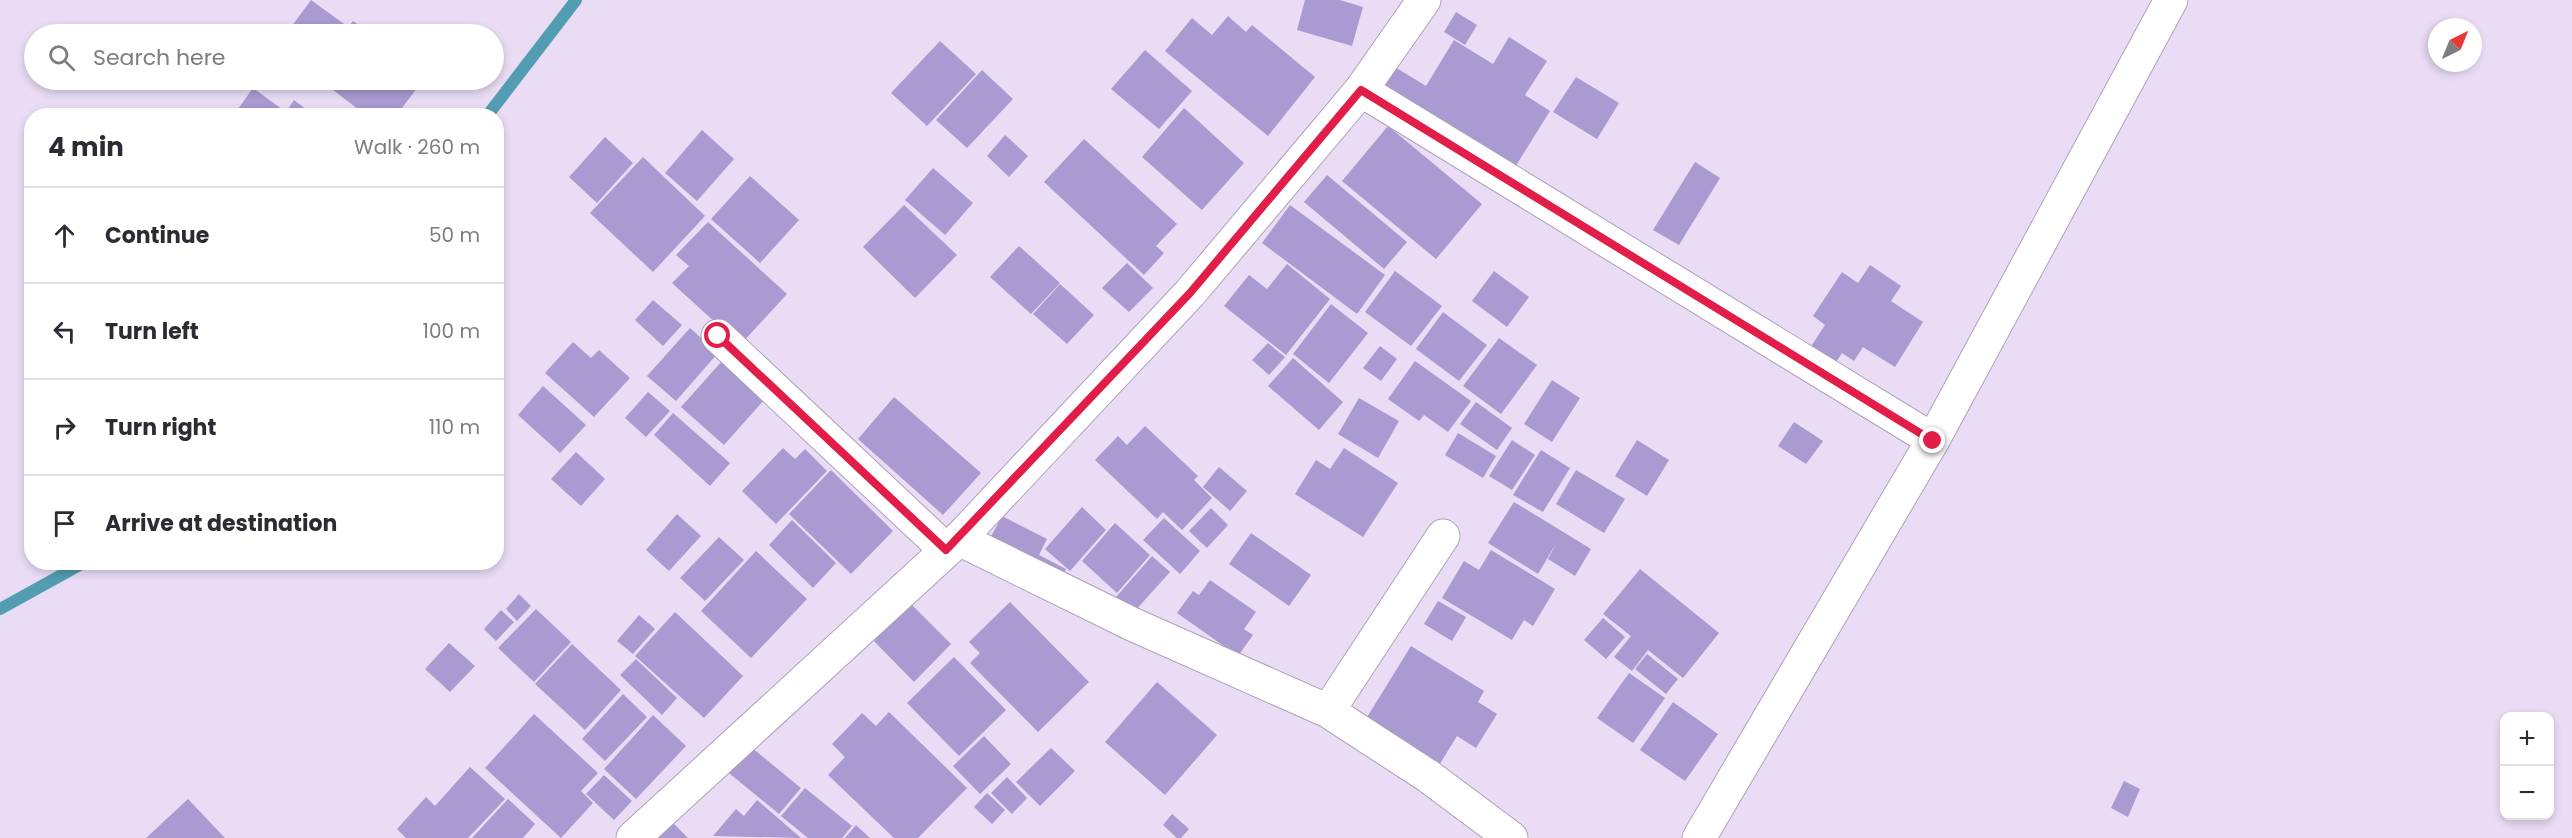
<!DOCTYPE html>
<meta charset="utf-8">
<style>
:root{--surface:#fff;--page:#f2f2f3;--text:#2b2b33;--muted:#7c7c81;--line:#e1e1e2}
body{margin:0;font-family:Poppins,sans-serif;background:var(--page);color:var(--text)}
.controls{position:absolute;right:18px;bottom:18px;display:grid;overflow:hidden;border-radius:12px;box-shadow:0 3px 9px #0003}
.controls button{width:54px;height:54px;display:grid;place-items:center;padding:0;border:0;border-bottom:2px solid var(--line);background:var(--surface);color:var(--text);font:30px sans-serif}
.compass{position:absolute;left:2428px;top:18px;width:54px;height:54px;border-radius:50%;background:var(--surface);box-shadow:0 3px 9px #0003;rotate:43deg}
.stop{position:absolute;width:18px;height:18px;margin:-14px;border:4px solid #e11d48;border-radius:50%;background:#fff}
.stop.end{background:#e11d48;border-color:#fff;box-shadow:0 2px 6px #0008}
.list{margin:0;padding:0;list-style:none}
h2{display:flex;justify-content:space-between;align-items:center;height:78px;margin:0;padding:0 24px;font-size:26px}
h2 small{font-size:20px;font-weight:400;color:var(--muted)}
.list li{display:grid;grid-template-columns:39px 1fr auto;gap:18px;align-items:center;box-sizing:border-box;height:96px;padding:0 24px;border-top:2px solid var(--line)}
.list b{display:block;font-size:22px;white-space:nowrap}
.list em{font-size:20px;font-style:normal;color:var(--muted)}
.icon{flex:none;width:33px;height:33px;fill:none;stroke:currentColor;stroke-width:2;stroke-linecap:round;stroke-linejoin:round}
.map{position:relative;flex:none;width:2572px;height:838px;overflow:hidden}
.search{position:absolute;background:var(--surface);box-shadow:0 3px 9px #0003;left:24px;top:24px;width:480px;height:66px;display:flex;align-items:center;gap:15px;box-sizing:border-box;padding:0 21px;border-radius:33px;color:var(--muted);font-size:22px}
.panel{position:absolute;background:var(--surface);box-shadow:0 3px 9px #0003;left:24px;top:108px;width:480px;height:462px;border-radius:24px}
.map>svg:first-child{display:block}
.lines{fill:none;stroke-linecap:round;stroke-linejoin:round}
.stream{stroke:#529db1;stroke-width:12}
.building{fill:#a99ad1}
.minor-casing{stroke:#aea1b8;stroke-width:35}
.tertiary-casing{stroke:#aea1b8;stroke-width:35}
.minor{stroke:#fff;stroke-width:33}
.tertiary{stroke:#fff;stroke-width:33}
.route{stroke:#e11d48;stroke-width:8}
</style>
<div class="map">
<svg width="2572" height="838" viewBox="0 0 2572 838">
<rect width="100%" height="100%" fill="#eadcf4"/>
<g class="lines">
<!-- stream -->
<path class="stream" d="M487,116L576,0
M0,609L85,562"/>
</g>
<!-- building -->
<path class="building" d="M311,0L344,24L337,34H286Z
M1305,0H1340L1363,7L1352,46L1297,30Z
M1456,12L1477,25L1465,45L1444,32Z
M1228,16L1246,32L1252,25L1315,77L1268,136L1165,51L1192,18L1212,35Z
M353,21L372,34H343Z
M1509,37L1547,61L1525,95L1550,111L1512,172L1376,87L1390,64L1426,86L1454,40L1493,64Z
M940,41L976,74L927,126L891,93Z
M1145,50L1192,91L1159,129L1111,89Z
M982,70L1013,99L967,148L936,120Z
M1576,77L1619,103L1597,139L1553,112Z
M320,80H423L396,116H367Z
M253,88L286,112L294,100L315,116H233Z
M1184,108L1244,163L1202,210L1142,157Z
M1388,126L1482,204L1436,259L1342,181Z
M702,130L734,159L697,201L665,173Z
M1005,135L1028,156L1009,177L987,156Z
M605,137L633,163L597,203L569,177Z
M1084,139L1177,224L1156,246L1164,253L1144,275L1044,182Z
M643,157L705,216L653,272L590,213Z
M1695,162L1720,178L1679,245L1653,230Z
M933,168L973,203L945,235L905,200Z
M1327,175L1407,242L1384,269L1304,202Z
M750,176L799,220L760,263L711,219Z
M904,205L957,255L915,298L863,247Z
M1290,205L1385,275L1357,314L1262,243Z
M708,222L787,294L740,345L672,283L689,266L676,255Z
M1019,246L1060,283L1031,314L990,277Z
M1127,263L1153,288L1129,312L1102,288Z
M1287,264L1330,299L1286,355L1224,306L1249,275L1267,289Z
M1870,265L1901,286L1891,301L1923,322L1895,367L1863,347L1854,361L1842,353L1831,370L1806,354L1825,325L1813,316L1842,272L1858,283Z
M1395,271L1442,306L1411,346L1365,312Z
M1494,271L1529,297L1507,327L1472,301Z
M1060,284L1094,315L1067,344L1033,314Z
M653,300L682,325L663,346L635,320Z
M1331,304L1368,333L1329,383L1293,354Z
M1443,312L1487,345L1459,381L1416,349Z
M690,328L718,353L676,401L647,376Z
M1499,338L1537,365L1501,414L1463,386Z
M573,342L591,358L599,350L630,378L594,417L545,373Z
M1268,343L1285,357L1269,375L1252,360Z
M1380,346L1397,359L1381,381L1363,368Z
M1293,358L1343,402L1319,430L1268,386Z
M722,361L765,399L724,445L681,407Z
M1415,361L1471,401L1448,432L1424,415L1419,421L1388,399Z
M1552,380L1580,398L1552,442L1524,424Z
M543,386L586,425L560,453L518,415Z
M648,392L670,411L646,437L625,418Z
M894,397L981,473L943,515L858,439Z
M1359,398L1399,421L1378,458L1338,434Z
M1476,402L1512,428L1497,450L1460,424Z
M673,413L730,463L710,486L654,435Z
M1794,422L1823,441L1806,464L1778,446Z
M1145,426L1198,476L1194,480L1212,498L1182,530L1163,512L1157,519L1095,460L1118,436L1127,445Z
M1458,433L1496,456L1483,478L1445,455Z
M1512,440L1535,455L1512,490L1489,476Z
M1637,440L1669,460L1647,496L1615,476Z
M783,448L795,459L805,449L827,471L776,524L742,491Z
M1344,448L1398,483L1363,537L1295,494L1316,460L1330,469Z
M1541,450L1570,468L1543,512L1513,495Z
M576,452L605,479L581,506L551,479Z
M1219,467L1247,491L1230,511L1203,487Z
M831,470L893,531L851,574L789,514Z
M1576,470L1625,499L1604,533L1556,504Z
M1514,502L1591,549L1575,576L1548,559L1557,542L1538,574L1488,543Z
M1082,507L1106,530L1070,571L1045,549Z
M1211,508L1228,525L1207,548L1189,531Z
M677,514L701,536L669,571L646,550Z
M1002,516L1047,539L1039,555L1066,569L1059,583L986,546Z
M1164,518L1200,551L1180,574L1143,540Z
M792,520L836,563L813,588L769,545Z
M1115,523L1150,555L1117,593L1082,561Z
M1251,533L1311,575L1289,606L1229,564Z
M719,537L744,560L705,601L680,578Z
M1491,550L1555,589L1533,626L1524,620L1512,640L1442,598L1464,561L1479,570Z
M756,551L807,599L751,658L701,611Z
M1152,556L1170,572L1134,612L1116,597Z
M1640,569L1719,633L1683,678L1648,650L1632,671L1614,657L1631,636L1603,614Z
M1210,580L1256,612L1244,629L1253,635L1238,656L1177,613L1193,591L1199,595Z
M519,594L531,606L517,621L506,609Z
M906,599L951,644L914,682L869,636Z
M1438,601L1466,617L1452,641L1424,624Z
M1010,602L1089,682L1038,732L970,663L980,653L969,642Z
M536,609L571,642L534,682L498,648Z
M501,610L514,622L496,641L484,629Z
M675,612L743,676L704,718L635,656Z
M639,615L655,629L633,654L617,641Z
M1603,618L1625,637L1606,659L1584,640Z
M449,643L475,666L450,692L425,669Z
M572,644L621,690L585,730L535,684Z
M1411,646L1484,691L1478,702L1497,714L1476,748L1457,736L1438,767L1364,722Z
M1647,654L1678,679L1666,694L1635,669Z
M954,657L1006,710L959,756L907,703Z
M636,659L677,698L662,715L620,675Z
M1629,673L1665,698L1633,743L1597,718Z
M1157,682L1217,735L1165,795L1105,742Z
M623,694L647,717L605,761L582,739Z
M1673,702L1718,734L1685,781L1640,750Z
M889,712L967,788L918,838H894L828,775L845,757L832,744L862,713L876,726Z
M534,714L598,773L581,791L593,803L561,838L485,768Z
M653,715L686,746L636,799L604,769Z
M984,736L1011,764L980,794L953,766Z
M746,743L801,788L779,814L724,769Z
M1051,748L1075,771L1040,806L1016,782Z
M470,767L505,799L468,838H406L397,829L426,797L435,806Z
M604,775L632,801L614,820L586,794Z
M1007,777L1027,798L1012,814L991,793Z
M2124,781L2140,789L2128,817L2111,808Z
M805,788L852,826L842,838H808L781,816Z
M987,793L1005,810L992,824L974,807Z
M188,799L225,838H146Z
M508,799L535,824L523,838H472Z
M757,800L801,838L713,836L736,809L744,816Z
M1172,814L1189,829L1181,838H1177L1163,825Z
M670,820L688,838H653Z
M856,825L870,838H845Z"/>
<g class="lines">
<!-- minor casing -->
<g class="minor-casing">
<path id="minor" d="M1361,90L1933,440
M718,336L946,550
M959,539L1134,625L1328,711L1428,776L1511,838
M1328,711L1443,536
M1699,838L1933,440L2171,0"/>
</g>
<!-- tertiary casing -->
<g class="tertiary-casing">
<path id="tertiary" d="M633,838L959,539L1190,293L1361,90L1424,0"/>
</g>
<!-- minor -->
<use href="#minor" class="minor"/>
<!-- tertiary -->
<use href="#tertiary" class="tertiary"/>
</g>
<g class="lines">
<!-- route -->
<path class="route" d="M718,336L946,550L1190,293L1361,90L1933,441"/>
</g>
</svg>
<div class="controls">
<button>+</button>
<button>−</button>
</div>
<svg class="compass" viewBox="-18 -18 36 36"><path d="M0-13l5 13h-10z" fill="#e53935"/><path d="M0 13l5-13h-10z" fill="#7c7c81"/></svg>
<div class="stop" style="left:718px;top:336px"></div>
<div class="stop end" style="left:1933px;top:441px"></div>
<div class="search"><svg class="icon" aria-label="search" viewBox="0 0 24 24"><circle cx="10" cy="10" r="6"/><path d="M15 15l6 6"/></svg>Search here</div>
<section class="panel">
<h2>4 min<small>Walk · 260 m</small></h2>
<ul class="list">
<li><svg class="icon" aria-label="ahead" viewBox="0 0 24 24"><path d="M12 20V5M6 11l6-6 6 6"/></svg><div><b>Continue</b></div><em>50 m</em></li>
<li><svg class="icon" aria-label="left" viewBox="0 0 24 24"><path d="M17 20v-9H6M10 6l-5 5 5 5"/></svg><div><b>Turn left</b></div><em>100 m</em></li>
<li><svg class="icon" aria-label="right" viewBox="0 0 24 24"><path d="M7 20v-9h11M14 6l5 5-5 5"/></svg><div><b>Turn right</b></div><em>110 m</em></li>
<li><svg class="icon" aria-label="arrive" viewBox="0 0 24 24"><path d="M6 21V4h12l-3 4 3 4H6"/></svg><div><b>Arrive at destination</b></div></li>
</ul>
</section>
</div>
